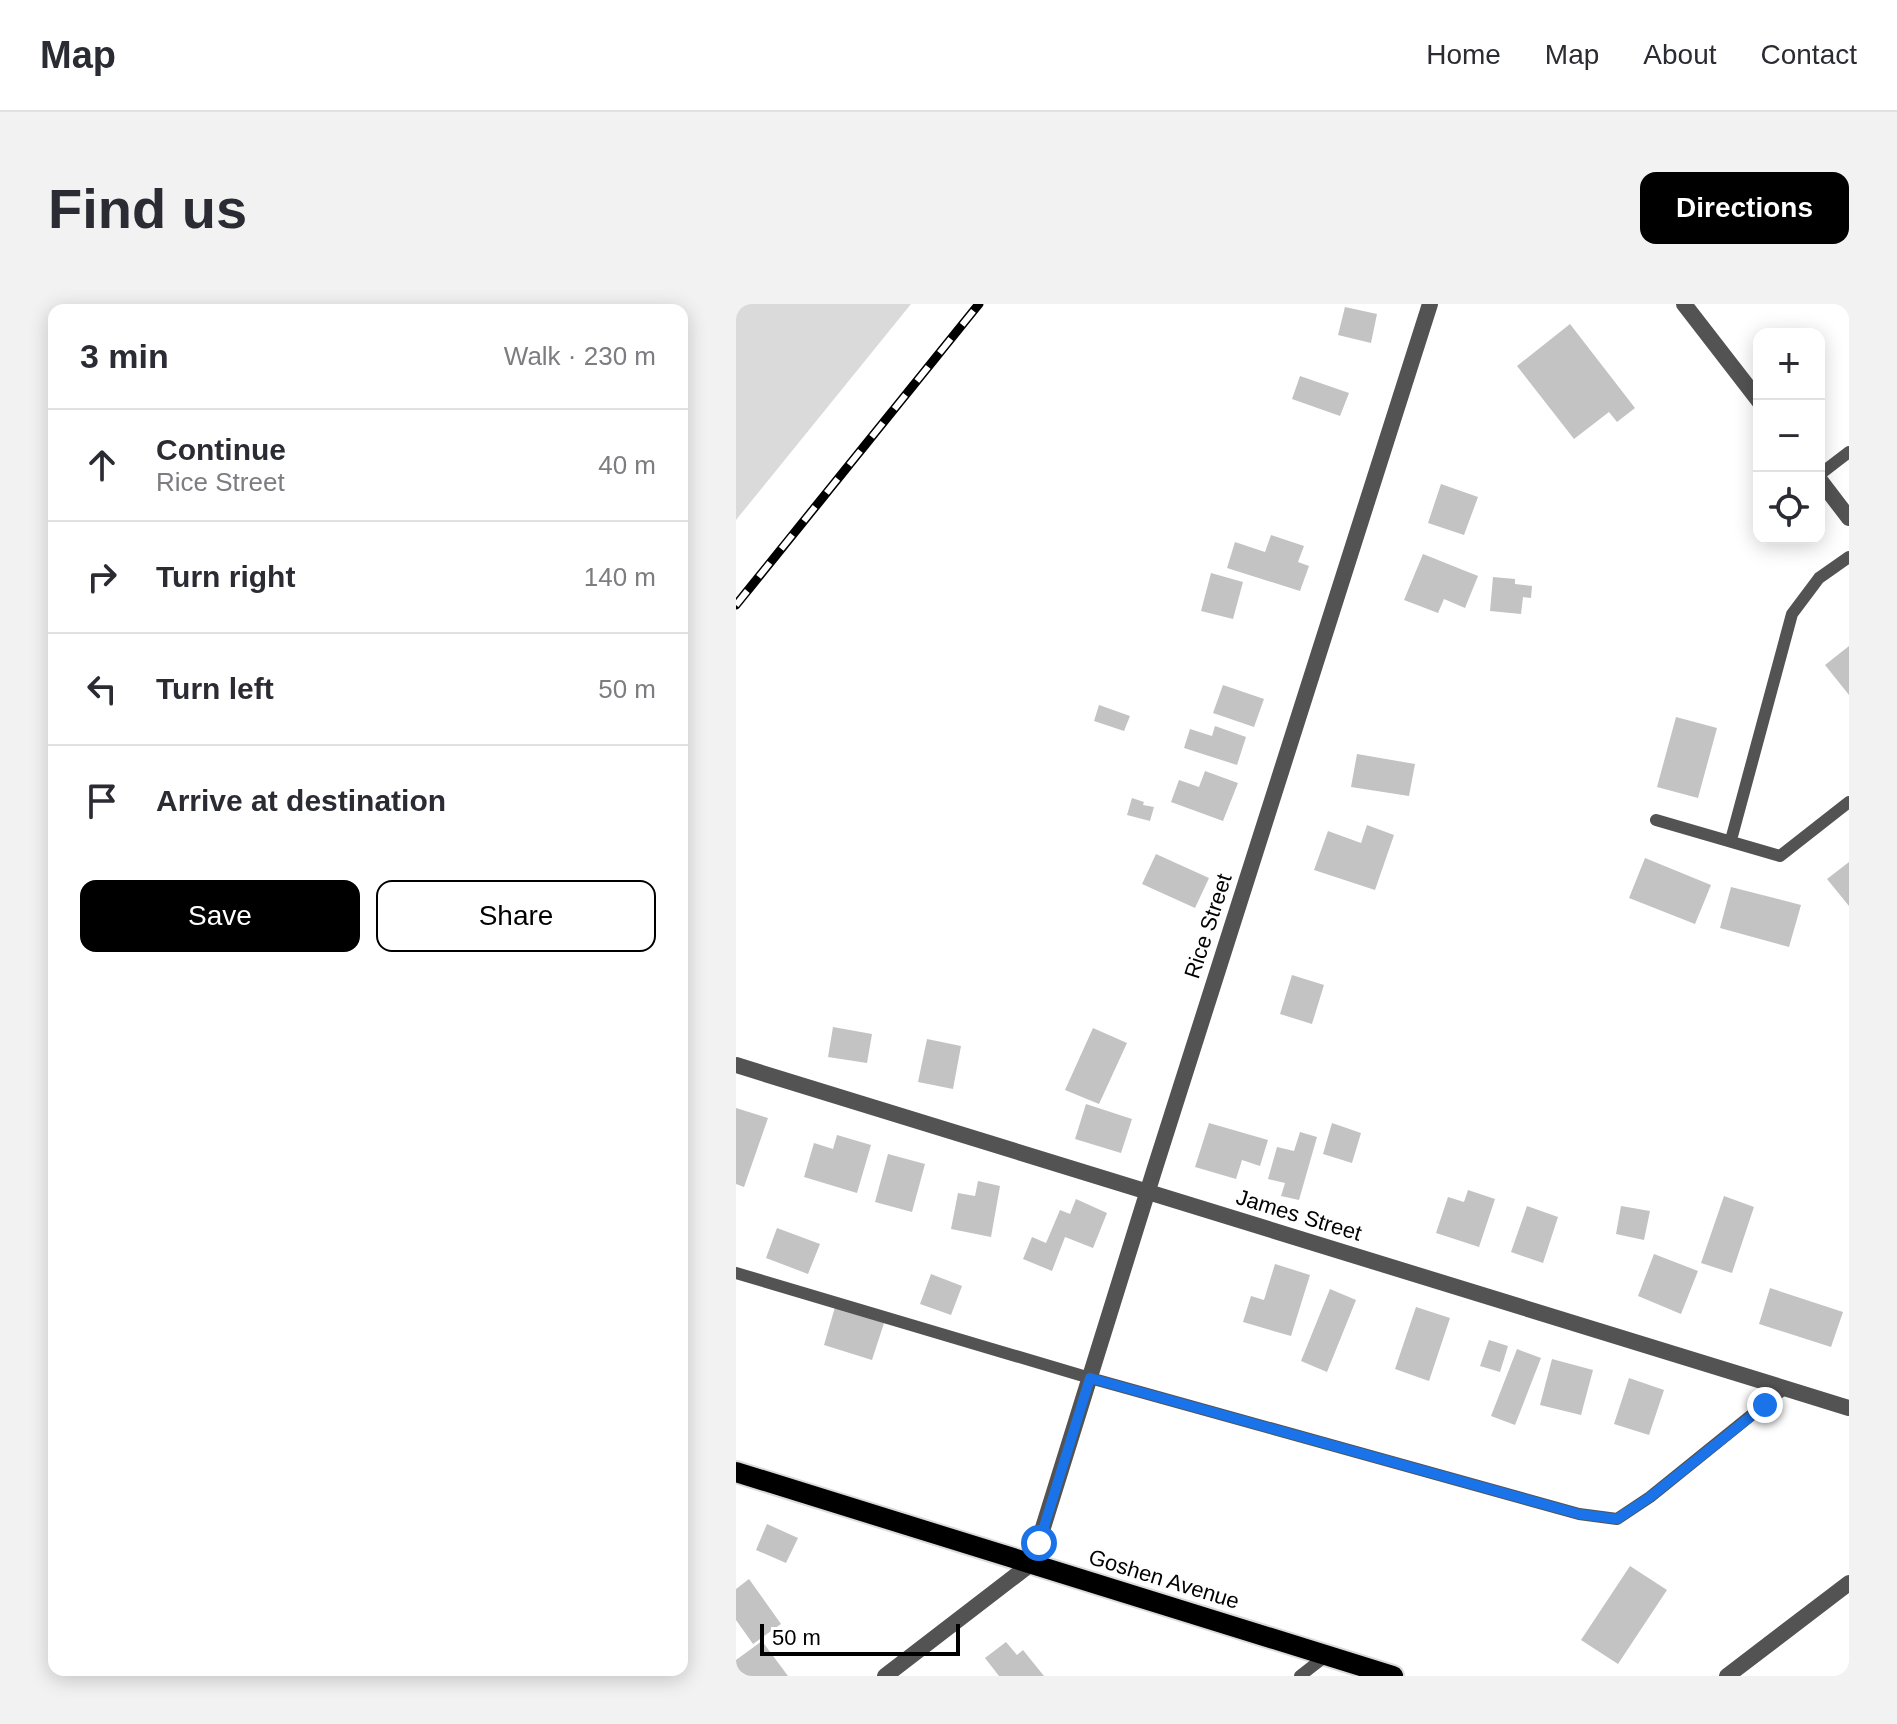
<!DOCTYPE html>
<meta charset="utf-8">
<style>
:root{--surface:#fff;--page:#f2f2f3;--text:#2b2b33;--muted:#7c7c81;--line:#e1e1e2;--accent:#000}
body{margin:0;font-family:Helvetica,sans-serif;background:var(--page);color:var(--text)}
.controls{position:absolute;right:24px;top:24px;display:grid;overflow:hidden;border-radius:16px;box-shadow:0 4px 20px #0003}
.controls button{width:72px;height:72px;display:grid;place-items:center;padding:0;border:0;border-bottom:2px solid var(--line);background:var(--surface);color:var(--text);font:40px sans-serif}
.scale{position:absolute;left:24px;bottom:20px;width:200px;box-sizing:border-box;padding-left:8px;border:4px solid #000;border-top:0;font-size:22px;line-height:28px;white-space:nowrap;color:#000;-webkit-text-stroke:6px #fff;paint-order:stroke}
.stop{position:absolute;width:24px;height:24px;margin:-18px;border:6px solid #1a73e8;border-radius:50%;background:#fff}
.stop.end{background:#1a73e8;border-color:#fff;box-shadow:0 2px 8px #0008}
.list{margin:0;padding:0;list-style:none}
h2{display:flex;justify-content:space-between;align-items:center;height:104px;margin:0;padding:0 32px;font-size:34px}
h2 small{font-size:26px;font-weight:400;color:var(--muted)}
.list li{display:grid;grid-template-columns:52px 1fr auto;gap:24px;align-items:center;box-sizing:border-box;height:112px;padding:0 32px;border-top:2px solid var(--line)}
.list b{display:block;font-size:30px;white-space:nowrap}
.list p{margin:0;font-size:26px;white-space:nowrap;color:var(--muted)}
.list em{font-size:26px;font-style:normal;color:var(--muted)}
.actions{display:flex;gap:16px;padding:24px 32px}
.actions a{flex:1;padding:18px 0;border:2px solid var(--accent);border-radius:16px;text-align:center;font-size:28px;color:var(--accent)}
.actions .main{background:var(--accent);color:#fff}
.icon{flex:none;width:44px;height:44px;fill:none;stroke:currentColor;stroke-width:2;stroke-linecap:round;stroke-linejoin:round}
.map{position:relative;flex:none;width:1113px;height:1372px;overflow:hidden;border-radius:16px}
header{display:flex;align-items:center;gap:48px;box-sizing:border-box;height:112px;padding:0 40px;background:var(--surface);border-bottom:2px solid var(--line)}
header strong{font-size:38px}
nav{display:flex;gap:44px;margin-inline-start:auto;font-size:28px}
.intro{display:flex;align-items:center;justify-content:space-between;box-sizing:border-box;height:192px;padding:0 48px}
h1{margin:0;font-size:56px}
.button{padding:20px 36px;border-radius:16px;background:var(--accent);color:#fff;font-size:28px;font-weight:700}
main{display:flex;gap:48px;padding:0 48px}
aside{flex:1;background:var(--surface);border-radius:16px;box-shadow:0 4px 20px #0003}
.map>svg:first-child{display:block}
.green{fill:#dadada}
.building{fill:#c3c3c3}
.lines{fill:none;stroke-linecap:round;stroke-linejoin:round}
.primary-casing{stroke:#dbdbdb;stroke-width:24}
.service{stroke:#535353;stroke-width:12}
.minor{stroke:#535353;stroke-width:16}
.tertiary{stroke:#535353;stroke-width:16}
.primary{stroke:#000;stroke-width:20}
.rail-casing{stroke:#000;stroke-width:9}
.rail{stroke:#fff;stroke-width:6;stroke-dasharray:18;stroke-linecap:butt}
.route{stroke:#1a73e8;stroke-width:10}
.labels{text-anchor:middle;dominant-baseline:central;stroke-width:6;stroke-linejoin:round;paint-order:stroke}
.street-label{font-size:22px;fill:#000;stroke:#fff}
</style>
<header>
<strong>Map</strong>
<nav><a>Home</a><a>Map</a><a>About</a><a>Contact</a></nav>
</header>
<div class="intro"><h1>Find us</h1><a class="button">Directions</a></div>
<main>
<aside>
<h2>3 min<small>Walk · 230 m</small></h2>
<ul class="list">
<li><svg class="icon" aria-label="ahead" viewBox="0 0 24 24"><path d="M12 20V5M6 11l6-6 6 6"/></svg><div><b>Continue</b><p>Rice Street</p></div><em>40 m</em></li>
<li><svg class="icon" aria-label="right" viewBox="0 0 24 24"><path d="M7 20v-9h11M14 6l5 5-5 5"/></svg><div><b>Turn right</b></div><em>140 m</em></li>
<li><svg class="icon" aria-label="left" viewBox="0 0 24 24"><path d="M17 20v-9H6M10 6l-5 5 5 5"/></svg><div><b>Turn left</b></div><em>50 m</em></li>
<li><svg class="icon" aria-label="arrive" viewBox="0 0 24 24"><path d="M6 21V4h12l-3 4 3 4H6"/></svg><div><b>Arrive at destination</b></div></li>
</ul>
<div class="actions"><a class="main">Save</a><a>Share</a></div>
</aside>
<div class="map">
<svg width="1113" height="1372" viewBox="0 0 1113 1372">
<rect width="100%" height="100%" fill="#fff"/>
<!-- green -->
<path class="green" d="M0,0H175L0,216Z"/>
<!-- building -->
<path class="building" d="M609,3L641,10L635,39L602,31Z
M834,20L899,104L881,118L873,108L838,135L781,62Z
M564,72L613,89L604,112L556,95Z
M705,180L742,193L728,231L692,219Z
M535,231L568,242L562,258L573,262L564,287L491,264L499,238L529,248Z
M687,250L742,272L729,304L708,295L702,309L668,296Z
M475,269L507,278L497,315L465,307Z
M757,273L779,275V280L796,282L795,294L787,293L785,310L754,307Z
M1113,342V391L1089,361Z
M487,381L528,395L518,423L477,409Z
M363,401L394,412L388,427L358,417Z
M940,413L981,424L962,494L921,483Z
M479,422L510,433L501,461L448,444L454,425L476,432Z
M621,450L679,460L673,492L615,483Z
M469,467L502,479L487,517L435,498L443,476L463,483Z
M396,494L408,498L407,501L418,503L414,517L391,511Z
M631,521L658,531L639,586L578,566L592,527L625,539Z
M420,550L473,574L459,604L406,580Z
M909,554L975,581L959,620L893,594Z
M1113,558V602L1091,575Z
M995,583L1065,601L1053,643L984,624Z
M556,671L588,681L576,720L544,710Z
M97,723L136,730L131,759L92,753Z
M357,724L391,739L363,800L329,786Z
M191,735L225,742L217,785L182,778Z
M350,800L396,815L385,849L339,835Z
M0,804L32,814L8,883L0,880Z
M473,819L532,836L524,862L506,856L500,875L459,863Z
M596,819L625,829L616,859L587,850Z
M564,828L581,833L563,896L545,892L549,879L532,875L541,843L558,847Z
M101,831L135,841L121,889L68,873L78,839L97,845Z
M152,850L189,860L176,908L139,898Z
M242,877L264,882L255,933L215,925L222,889L239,892Z
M732,886L759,895L743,943L700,929L712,893L728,898Z
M988,892L1018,903L996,969L965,959Z
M340,895L371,909L357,944L329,933L316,967L287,955L296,933L310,939L324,906L334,910Z
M791,902L822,913L807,959L775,948Z
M885,902L914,907L908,936L880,930Z
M41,924L84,940L72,970L30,954Z
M918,950L962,967L945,1010L902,992Z
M539,960L574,971L555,1032L507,1018L515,992L528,996Z
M195,970L226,982L215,1011L184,1000Z
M1034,984L1107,1008L1095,1043L1023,1020Z
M594,985L620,996L591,1068L565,1057Z
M99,1003L148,1019L136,1056L88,1041Z
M680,1003L714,1014L693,1077L659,1065Z
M753,1036L772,1042L764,1068L744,1062Z
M781,1045L805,1054L779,1121L755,1112Z
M816,1055L857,1066L845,1111L804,1101Z
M893,1074L928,1086L913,1131L878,1120Z
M31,1220L62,1234L50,1259L20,1246Z
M894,1262L931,1286L882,1360L845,1336Z
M13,1275L45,1320L17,1340L0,1316V1285Z
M26,1337L52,1372H2L0,1369V1356Z
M270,1338L281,1351L287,1346L308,1372H263L249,1354Z"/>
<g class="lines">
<!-- primary casing -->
<g class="primary-casing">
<path id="primary" d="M0,1168L657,1372"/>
</g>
<!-- service -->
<path class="service" d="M1083,171L1113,148
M920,516L1044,552L1113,498
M995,536L1056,310L1083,274L1113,253
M0,969L354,1074L843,1210L881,1215L914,1193L1049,1084
M564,1372L591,1351"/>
<!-- minor -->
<path class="minor" d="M0,761L1113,1104
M149,1372L296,1259L418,867L694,0
M991,1372L1113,1279"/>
<!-- tertiary -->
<path class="tertiary" d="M948,0L1023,97
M1083,175L1113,214"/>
<!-- primary -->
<use href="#primary" class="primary"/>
<!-- rail casing -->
<g class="rail-casing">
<path id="rail" d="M0,301L243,0"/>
</g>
<!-- rail -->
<use href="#rail" class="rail"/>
</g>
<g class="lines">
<!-- route -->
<path class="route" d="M303,1239L354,1074L843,1210L881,1215L914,1193L1029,1101"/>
</g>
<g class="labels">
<!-- street labels -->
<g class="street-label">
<text transform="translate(472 622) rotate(-72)">Rice Street</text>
<text transform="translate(563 911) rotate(17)">James Street</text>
<text transform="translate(428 1275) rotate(17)">Goshen Avenue</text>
</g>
</g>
</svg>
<div class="controls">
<button>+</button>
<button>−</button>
<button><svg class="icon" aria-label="locate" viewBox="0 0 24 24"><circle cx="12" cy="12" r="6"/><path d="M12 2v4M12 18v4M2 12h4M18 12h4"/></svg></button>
</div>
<div class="scale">50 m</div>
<div class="stop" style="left:303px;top:1239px"></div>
<div class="stop end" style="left:1029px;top:1101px"></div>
</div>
</main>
